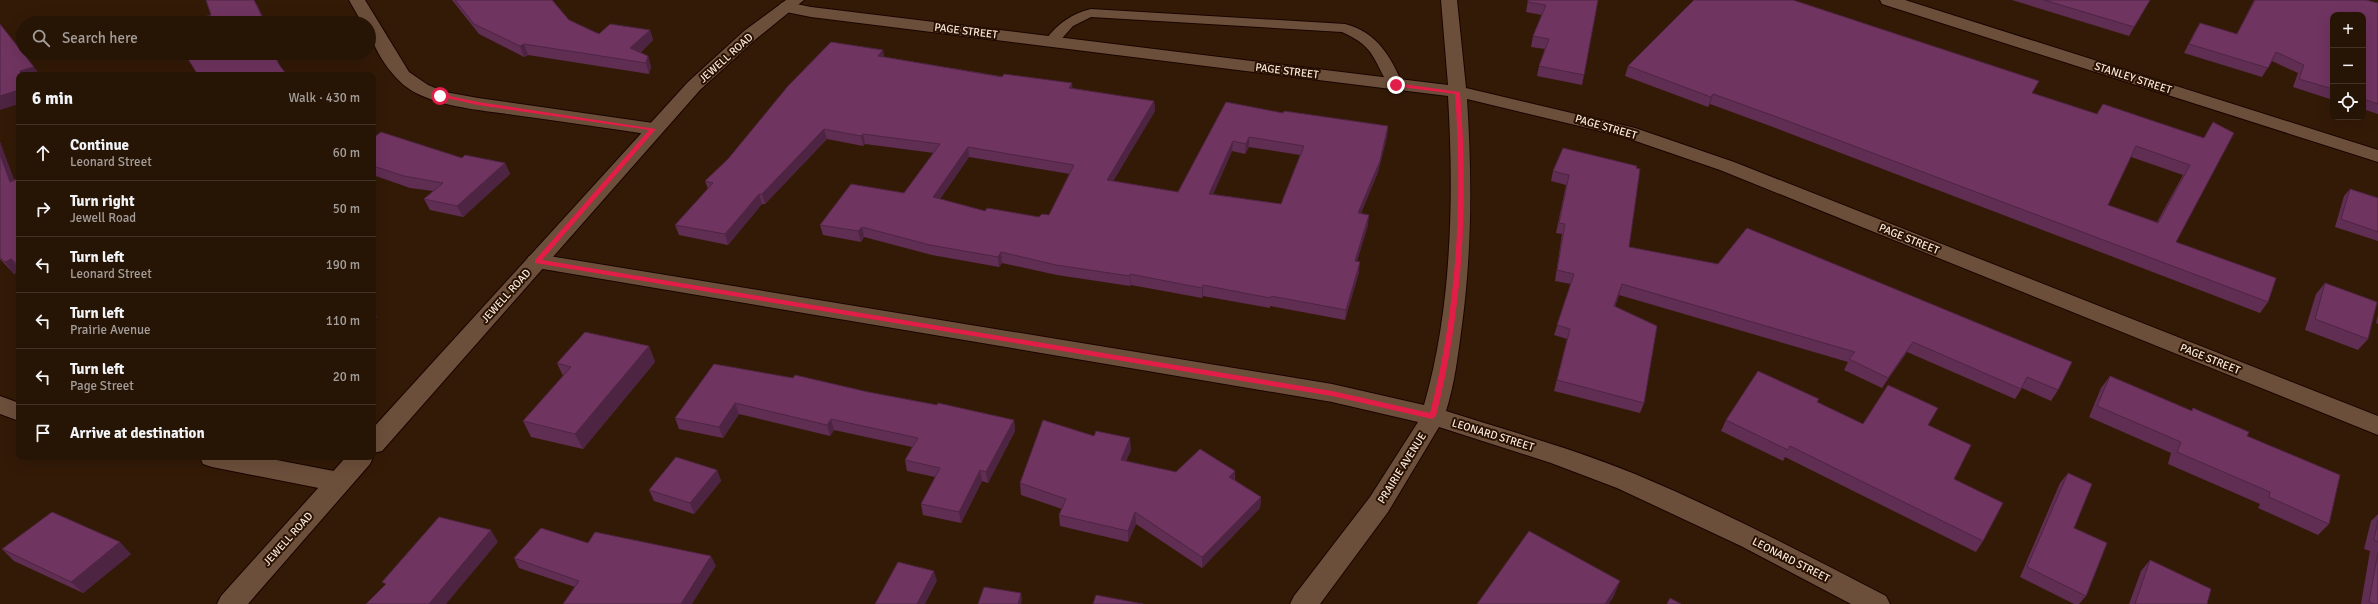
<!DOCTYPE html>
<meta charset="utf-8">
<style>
:root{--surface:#261405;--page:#322113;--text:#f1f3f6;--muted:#a49e9a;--line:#423327}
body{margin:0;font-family:Signika,sans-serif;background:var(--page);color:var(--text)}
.controls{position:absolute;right:12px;top:12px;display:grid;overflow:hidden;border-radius:8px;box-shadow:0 4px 16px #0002}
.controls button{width:36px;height:36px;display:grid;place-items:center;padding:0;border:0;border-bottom:1px solid var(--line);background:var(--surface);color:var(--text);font:20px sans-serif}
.stop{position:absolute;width:12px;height:12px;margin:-9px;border:3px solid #e11d48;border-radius:50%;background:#fff}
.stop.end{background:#e11d48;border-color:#fff;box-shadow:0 1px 4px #0008}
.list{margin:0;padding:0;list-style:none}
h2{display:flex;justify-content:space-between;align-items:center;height:52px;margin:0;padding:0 16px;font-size:17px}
h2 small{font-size:13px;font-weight:400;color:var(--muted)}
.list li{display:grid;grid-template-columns:26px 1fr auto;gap:12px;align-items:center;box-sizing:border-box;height:56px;padding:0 16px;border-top:1px solid var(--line)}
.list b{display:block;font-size:15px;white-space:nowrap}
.list p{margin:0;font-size:13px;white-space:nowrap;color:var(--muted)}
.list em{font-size:13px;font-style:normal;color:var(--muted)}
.icon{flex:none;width:22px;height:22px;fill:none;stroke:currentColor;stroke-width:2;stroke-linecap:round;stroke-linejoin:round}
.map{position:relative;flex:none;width:2378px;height:604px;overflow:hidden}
.search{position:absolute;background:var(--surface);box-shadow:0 4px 16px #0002;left:16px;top:16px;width:360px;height:44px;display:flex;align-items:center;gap:10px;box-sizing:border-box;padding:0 14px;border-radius:22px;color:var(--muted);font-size:15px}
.panel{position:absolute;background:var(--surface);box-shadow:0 4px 16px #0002;left:16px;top:72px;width:360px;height:388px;border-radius:8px}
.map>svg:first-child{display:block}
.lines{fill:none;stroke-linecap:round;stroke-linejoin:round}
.service-casing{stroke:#1a0400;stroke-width:2}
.minor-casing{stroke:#1a0400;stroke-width:2}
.tertiary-casing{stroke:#1a0400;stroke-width:2}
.service{fill:#6c4f3b;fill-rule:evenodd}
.minor{fill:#6c4f3b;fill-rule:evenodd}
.tertiary{fill:#6c4f3b;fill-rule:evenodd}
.wall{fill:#602d53;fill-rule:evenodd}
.shaded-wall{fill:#4e2443}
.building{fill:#703460;stroke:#4e2443;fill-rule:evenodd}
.route{fill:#e11d48}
.labels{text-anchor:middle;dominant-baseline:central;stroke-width:4;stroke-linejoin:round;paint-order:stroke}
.street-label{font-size:11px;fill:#f8e7db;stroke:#291101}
</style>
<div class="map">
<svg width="2378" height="604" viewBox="0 0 2378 604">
<rect width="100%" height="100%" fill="#331a07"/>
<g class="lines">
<!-- service casing -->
<g class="service-casing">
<path id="service" d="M1091,9L1345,24C1377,32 1391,57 1403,85L1401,88H1391C1372,61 1378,48 1342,32L1091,17L1073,26L1056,45H1046L1044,42L1046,39C1059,23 1071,14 1091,9Z"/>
</g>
<!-- minor casing -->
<g class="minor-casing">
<path id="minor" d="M349,0H365L409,72L428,85L445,92L478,98L653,123L660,125L662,129L660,133L653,135C607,128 560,121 514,115C482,110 446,108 416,93C395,83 369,47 369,23H362Z
M1441,0H1457L1466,88L1635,128L1734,162L2378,416V435L1720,170L1621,136L1467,99C1472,175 1472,249 1462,325C1458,354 1455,383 1446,411C1509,431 1574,449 1635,474C1721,510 1803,553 1886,596L1890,604H1851L1741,546L1617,488L1551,463L1439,427L1388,512L1320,604H1290L1294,596L1370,497L1418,422L1332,402L537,268L529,266L526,261L529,256L537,254L1332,384L1424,405C1452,309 1454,196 1448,96L811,17L781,11L779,7L781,3L787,2L811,7L1448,85Z
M1880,0H1905L2378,150V162L1882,4Z
M0,396L19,403V421L0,414Z
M200,457H261L339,472L348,475L352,482L348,489L339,492L212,467L203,464Z"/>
</g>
<!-- tertiary casing -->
<g class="tertiary-casing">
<path id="tertiary" d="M786,0H804L756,39L700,90L382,451L373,453V428L688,82L744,31Z
M373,456V457L370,464L248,604H217L221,596L346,457Z"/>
</g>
<!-- service -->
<use href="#service" class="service"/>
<!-- minor -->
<use href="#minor" class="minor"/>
<!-- tertiary -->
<use href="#tertiary" class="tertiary"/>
</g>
<!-- wall -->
<path class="wall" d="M452,0H552L569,20L599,34L650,30L653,40L640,53L648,56L651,67L649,74L528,55L524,57L479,34Z
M1528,0H1598L1584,75L1582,85L1537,76L1539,66L1545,49L1531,47L1533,36L1542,15L1526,12Z
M2012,0H2150L2129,36Z
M2254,0H2366L2378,3V114L2363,109V15H2333V100L2293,87L2298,73L2272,61L2262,77L2184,53L2195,31L2200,23L2237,34Z
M885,57L1072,88L1154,101L1155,111L1113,181L1178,192L1226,102L1283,113L1388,126L1387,136L1378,172L1361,213L1368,225L1357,261L1359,272L1345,320L1270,306V308L1203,296L1202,298L1131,285L1130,286L1057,275L1002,263L999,267L932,255L864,237L861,242L823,235L820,225L904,193L934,153L865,144L863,146L827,139L765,204H762L728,245L679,235L675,225L708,189L705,181ZM1249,147L1300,155L1281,204L1213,194L1232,151L1245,154ZM969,157L1070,174L1049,215L1039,217L985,211L940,199Z
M1628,66L2033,93L2097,114L2204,138L2213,122L2176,242L2268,302L2260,313L1773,127L1710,104L1708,107L1625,76ZM2131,157L2183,175L2157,222L2108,205Z
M373,138L462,158L505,163L510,174L463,217L430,210L424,199L433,191L410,188L373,175Z
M0,142L14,180L19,178V271L14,274L0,259Z
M1636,168L1629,247L1718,264L1747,228L2058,390L2051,401L2022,388L2015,399L1907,352L1882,388L1844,370L1848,362L1619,295L1615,307L1644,403L1640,413L1554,391L1567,339L1554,335L1571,284L1555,281L1562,234L1556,233L1566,185L1551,181L1553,171Z
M2350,189L2378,198V241L2335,227L2344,196Z
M2325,283L2368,339L2358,350L2305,330L2316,294Z
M2378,315V324L2376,323Z
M649,346L655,362L583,449L531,437L523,421L563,376L557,363Z
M714,364L868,392L1014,420L1015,431L988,483L982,481L961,523L923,515L921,504L935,477L907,471L905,460L912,447L834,430L830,436L739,414L723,438L679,429L675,418Z
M2110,376L2191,411L2193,408L2247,436L2329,524L2318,535L2258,508L2260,504L2168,464L2171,453L2089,417L2101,388Z
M1819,399L1817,402L1863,424L1928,425L1983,541L1976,552L1785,457L1783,461L1721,431L1726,420Z
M1131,450L1126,461L1176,472L1235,471V480L1261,497L1260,508L1202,568L1136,524L1128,542L1060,526L1059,515L1062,509L1021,495L1020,483Z
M717,470L721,481L694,514L654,501L649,490Z
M2068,473L2074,528L2086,596L2079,604H2074L2020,577L2060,483Z
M2378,514V604H2361L2370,551L2364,549L2371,521Z
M588,543L716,566L575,587L519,568L514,558Z
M2,549L131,554L83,593L14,561Z
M2150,560L2207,604H2129L2141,571Z"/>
<!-- shaded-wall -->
<path class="shaded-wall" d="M254,0L258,6L266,23H263Z
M650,30L653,40L633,58L630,48Z
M524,44L528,55L524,57L520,46Z
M883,50L885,60L878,56Z
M648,56L651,67L649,74L646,63Z
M34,67L40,75H21L20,71Z
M1072,83L1073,93L1069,88Z
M19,90V104L0,110V96Z
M1713,94L1710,104L1708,107L1711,97Z
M1154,101L1155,111L1108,190L1107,180Z
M1388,126L1387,136L1378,172L1357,223L1358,213Z
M824,129L827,139L765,204L762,194Z
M863,134L865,144L863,146L861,136Z
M1249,137V147L1245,154L1246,144Z
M1233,141L1232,151L1209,204V194Z
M0,142L19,193L10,182L0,154Z
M968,147L969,157L934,207L933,197Z
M505,163L510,174L463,217L457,206Z
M759,194L762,204L728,245L725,234Z
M1369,215L1368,225L1354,271L1355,261Z
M862,227L864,237L861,242L858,231Z
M1001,252L1002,263L999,267L998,257Z
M11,259L19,269V271L14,274L5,262Z
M1360,262L1359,272L1345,320L1346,310Z
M1130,274L1131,285L1130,286Z
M1622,284L1619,295L1611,317L1614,306Z
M1203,285V296L1202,298V288Z
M373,311L377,317L373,320Z
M1913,342L1907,352L1882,388L1888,378Z
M649,346L655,362L583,449L575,434Z
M735,403L739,414L723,438L719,427Z
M831,419L834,430L830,436L827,425Z
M1014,420L1015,431L988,483L986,472Z
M1130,438L1131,450L1122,471L1121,460Z
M717,470L721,481L694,514L690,503Z
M980,470L982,481L961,523L959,512Z
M1235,471L1234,483L1229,477Z
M1261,497L1260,508L1202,568V557Z
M1135,512L1136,524L1128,542V531Z
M491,530L498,542L446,604H429Z
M120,542L131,554L83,593L71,582Z
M711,556L716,566L692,604H681Z
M934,571L937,581L925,604H917Z
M1620,581L1614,596L1609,604H1605Z
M1021,593L1022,599L1021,604H1018Z"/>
<!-- building -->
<path class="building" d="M206,0H254L265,23H206L204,17L211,15Z
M455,0H552L569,20L599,34L610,24L650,30L630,48L648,56L646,63L524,44L520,46L474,24Z
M1528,0H1598L1584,75L1539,66L1549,39L1533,36L1546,5L1528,2Z
M1694,0H1793L2039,81L2032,93L2097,114L2103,104L2204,138L2213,122L2234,133L2176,242L2276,278L2268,302L1777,117L1713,94L1711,97L1628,66ZM2136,146L2190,165L2158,223L2108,205Z
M2044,0H2150L2134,27Z
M2255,0H2366L2378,3V104L2363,99V15H2333V89L2299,79L2304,65L2276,52L2268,68L2189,44L2200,23L2237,34Z
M0,24L34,67L20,71L21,75H19V90L0,96Z
M831,42L883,50L878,56L1002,77L1004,74L1072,83L1069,88L1154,101L1107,180L1178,192L1226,102L1283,113L1284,111L1388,126L1380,161L1358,213L1369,215L1355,261L1360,262L1346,310L1271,296L1270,298L1203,285L1202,288L1130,274V276L1056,265L1001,252L998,257L930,245L862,227L858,231L820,225L851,184L904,193L940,144L863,134L861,136L824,129L762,194H759L725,234L675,225L713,183L705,181L728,159L788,86ZM1249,137L1304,146L1281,204L1209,194L1233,141L1246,144ZM968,147L1074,165L1049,215L1042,214L1039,217L987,208L985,211L933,197Z
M197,53H273L280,66L287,75H198L186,56Z
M381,132L462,158L465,155L505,163L457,206L424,199L443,183L404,176L373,166V138Z
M1563,148L1637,166L1636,168L1640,169L1629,247L1718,264L1747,228L2072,362L2058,390L2027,377L2021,389L1913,342L1888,378L1849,359L1855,352L1622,284L1614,306L1657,326L1644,403L1557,380L1570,329L1557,325L1574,274L1557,270L1565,224L1559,223L1569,175L1553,171Z
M0,154L10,182L19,178V266L11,259L5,262L0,257Z
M2350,189L2378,198V232L2341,219Z
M2325,283L2377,302L2368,339L2315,319Z
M585,332L649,346L575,434L523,421L571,367L557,363Z
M714,364L793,378L795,375L868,392L937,405L938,403L1014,420L986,472L980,470L959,512L921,504L940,468L905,460L918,438L831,419L827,425L735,403L719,427L675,418Z
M1758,371L1819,399L1817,402L1863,424L1888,385L1938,408L1928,425L1971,445L1954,479L2003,503L1983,541L1790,446L1788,450L1726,420Z
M2110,376L2192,411L2193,408L2249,432L2247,436L2340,475L2329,524L2269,497L2270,492L2177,452L2181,442L2097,406Z
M1043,420L1094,436L1096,431L1130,438L1121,460L1176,472L1200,449L1235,471L1229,477L1261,497L1202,557L1135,512L1128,531L1059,515L1066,499L1020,483Z
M676,457L717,470L690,503L649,490Z
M2068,473L2092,484L2074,528L2107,543L2086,596L2027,567Z
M52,512L120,542L71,582L2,549Z
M439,517L491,530L429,604H366L386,584L382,582Z
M2378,520V542L2374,540Z
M541,528L588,543L595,532L711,556L681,604H563L579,581L514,558Z
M1529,531L1620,581L1605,604H1477Z
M2378,552V604H2374L2369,602Z
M2150,560L2211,589L2207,604H2135Z
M898,562L934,571L917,604H875Z
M984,587L1021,593L1018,604H978Z
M1096,595L1143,604H1093Z
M1670,598L1681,604H1667Z"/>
<!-- route -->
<path class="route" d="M1396,83L1460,92C1469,202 1463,310 1436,416L1432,419L1332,396L535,263V260L649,130L478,105L438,96L440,94L478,102L656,129L542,260L1332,391L1430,413C1457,308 1463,201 1455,94L1394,86Z"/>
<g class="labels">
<!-- street labels -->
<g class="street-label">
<text transform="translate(966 31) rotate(7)">PAGE STREET</text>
<text transform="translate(726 58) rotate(-42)">JEWELL ROAD</text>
<text transform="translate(1287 71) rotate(7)">PAGE STREET</text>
<text transform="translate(2133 78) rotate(18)">STANLEY STREET</text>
<text transform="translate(1606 127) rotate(16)">PAGE STREET</text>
<text transform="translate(1909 239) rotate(22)">PAGE STREET</text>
<text transform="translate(506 296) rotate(-48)">JEWELL ROAD</text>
<text transform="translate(2210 359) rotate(22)">PAGE STREET</text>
<text transform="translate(1493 435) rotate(17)">LEONARD STREET</text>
<text transform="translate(1402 468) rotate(-58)">PRAIRIE AVENUE</text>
<text transform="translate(288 539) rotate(-48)">JEWELL ROAD</text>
<text transform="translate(1791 560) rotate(27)">LEONARD STREET</text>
</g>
</g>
</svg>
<div class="controls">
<button>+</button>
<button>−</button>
<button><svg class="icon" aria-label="locate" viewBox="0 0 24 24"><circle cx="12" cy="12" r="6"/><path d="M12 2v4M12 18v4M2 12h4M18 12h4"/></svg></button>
</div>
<div class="stop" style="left:440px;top:96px"></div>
<div class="stop end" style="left:1396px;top:85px"></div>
<div class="search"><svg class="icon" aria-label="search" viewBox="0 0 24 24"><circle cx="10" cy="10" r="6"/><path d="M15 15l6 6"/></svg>Search here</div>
<section class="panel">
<h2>6 min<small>Walk · 430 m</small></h2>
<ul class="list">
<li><svg class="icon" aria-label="ahead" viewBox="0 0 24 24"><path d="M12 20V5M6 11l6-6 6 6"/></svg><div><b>Continue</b><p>Leonard Street</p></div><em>60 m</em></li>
<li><svg class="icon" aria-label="right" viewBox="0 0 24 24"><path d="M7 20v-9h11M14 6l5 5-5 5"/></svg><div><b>Turn right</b><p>Jewell Road</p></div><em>50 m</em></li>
<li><svg class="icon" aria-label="left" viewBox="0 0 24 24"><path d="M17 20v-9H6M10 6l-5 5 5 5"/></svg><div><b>Turn left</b><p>Leonard Street</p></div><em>190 m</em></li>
<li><svg class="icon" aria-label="left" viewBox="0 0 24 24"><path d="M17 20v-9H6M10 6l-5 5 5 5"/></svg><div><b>Turn left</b><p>Prairie Avenue</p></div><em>110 m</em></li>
<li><svg class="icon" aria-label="left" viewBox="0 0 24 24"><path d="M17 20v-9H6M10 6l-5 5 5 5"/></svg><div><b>Turn left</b><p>Page Street</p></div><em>20 m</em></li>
<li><svg class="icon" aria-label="arrive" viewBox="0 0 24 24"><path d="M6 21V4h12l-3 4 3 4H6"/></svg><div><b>Arrive at destination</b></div></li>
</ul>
</section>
</div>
